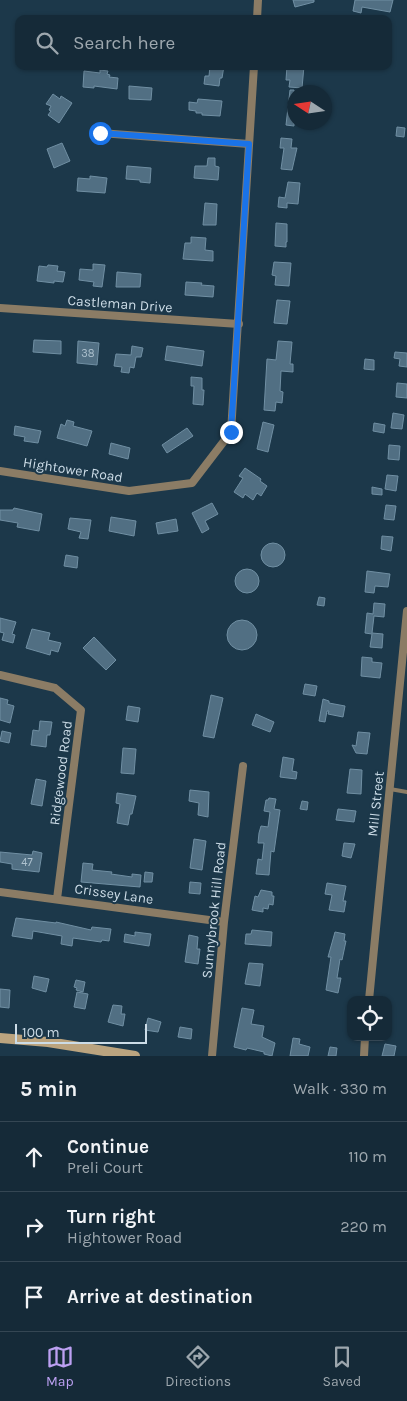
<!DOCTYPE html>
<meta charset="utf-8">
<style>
:root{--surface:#152a38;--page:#1e3240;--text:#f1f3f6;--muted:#9da7ae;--line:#344653;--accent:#bca0f2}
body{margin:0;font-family:Karla,sans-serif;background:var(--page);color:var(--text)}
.controls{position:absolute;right:15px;bottom:15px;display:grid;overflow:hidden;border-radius:10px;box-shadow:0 1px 4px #0004}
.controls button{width:45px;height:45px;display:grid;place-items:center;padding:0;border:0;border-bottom:1px solid var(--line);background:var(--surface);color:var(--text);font:25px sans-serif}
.compass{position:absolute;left:287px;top:85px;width:45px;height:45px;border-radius:50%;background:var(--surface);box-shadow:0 1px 4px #0004;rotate:282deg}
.scale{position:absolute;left:15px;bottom:12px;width:132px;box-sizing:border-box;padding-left:5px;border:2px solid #ccdce7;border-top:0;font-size:14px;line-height:18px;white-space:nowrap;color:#ccdce7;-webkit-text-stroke:4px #1c384a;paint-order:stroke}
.stop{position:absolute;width:15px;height:15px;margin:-11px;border:4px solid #1a73e8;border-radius:50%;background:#fff}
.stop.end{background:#1a73e8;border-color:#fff;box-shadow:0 1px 5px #0008}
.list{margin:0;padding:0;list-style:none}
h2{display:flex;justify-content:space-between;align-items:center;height:65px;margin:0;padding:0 20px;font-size:21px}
h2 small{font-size:16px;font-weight:400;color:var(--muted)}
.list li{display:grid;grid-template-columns:32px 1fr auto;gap:15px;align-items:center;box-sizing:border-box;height:70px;padding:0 20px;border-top:1px solid var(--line)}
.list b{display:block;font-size:19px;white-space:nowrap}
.list p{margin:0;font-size:16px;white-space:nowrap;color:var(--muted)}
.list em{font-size:16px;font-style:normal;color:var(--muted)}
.icon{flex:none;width:28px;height:28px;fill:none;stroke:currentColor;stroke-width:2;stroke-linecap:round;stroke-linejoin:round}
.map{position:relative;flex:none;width:407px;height:1056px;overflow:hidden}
.search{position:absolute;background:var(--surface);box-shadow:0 1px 4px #0004;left:15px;right:15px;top:15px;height:55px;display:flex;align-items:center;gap:12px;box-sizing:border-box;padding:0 18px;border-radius:10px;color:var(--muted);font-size:19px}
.sheet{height:275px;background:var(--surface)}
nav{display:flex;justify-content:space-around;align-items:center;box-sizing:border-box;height:70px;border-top:1px solid var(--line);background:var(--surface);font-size:14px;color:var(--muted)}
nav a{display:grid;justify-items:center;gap:2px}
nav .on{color:var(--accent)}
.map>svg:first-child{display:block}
.building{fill:#516f83;stroke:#708fa3}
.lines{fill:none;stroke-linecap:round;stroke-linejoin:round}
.lane{stroke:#8b7c65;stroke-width:4}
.street{stroke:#8b7c65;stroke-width:8}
.secondary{stroke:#bba47f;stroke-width:10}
.route{stroke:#1a73e8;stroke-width:6}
.labels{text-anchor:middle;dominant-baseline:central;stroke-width:4;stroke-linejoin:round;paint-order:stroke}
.number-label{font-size:11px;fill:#adc1ce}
.street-label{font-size:14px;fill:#ccdce7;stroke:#1c384a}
</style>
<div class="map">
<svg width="407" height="1056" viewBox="0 0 407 1056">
<rect width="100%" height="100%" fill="#1c384a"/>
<!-- building -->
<path class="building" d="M293,0H314V2L295,7Z
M355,0H393L390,12L362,7L361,13L353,11Z
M210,66H224L222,78H220L219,86L204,84L205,76H209Z
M287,66H304L302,88L289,87L290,80H286Z
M100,70L108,71L107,74L110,75L109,77L118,78L117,89L94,86V88L83,87L84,71L100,73Z
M129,86L152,88L151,100L129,99Z
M290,90H294V126L286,125Z
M53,94L60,99L61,96L72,103L59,123L48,115L51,111L49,110L51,106L46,104Z
M198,99L222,101L220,116L202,115V113H196V111L189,110V102L197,103Z
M397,127L405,128L404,137L396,136Z
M281,138L292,139L291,148H297L292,170L281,169L284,148H280Z
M62,143L70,161L54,168L47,149Z
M208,158H215V166L219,167L218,180L194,178L195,166H207Z
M127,166L151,168L150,183L140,182V180L126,179Z
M90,176L107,178L105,193L77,191L78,178L90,179Z
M288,182L300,183L298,204L287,203V208L278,207L279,197L285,198Z
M205,203L217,204L216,225H203Z
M276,223L287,224V242H286V247L275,246Z
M191,237L206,238L205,250L213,251V261L183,259L185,243H191Z
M274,262L291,263L289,286L275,285L276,276L272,275Z
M93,264L105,265L102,287L93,286L94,282L79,280L80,269L93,270Z
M48,265L58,266L57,271L65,272L63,282L54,281V283L37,281L39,266L47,267Z
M117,272L141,274L140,287H116Z
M186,282L202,283L201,285L214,286L213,297L185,295Z
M277,300L290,301L287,324L274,323Z
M34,340L61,341V354L33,352Z
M78,341L99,343L97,365L77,363Z
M278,341L292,342L290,364H293V372L281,371L280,391L283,392L282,403L276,402L275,411L264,410L267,359L276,360Z
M132,346L143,348L141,357H136L134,368L130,367L129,373L121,372L122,367L114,366L116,354L131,355Z
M167,346L204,351L202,366L165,360Z
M395,352L407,353V367L399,366L400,359L394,358Z
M365,359L374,360V370L364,369Z
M191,377L202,378V390H204L203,405L193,404L194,386H191Z
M397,383L407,384V398L396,397Z
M393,413L404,415L402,429L391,428Z
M67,420L74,422L73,426L92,431L87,446L57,438L61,424L65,426Z
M263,422L274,425L268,452L257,449Z
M374,423L385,425L384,433L373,431Z
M15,426L41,431L38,443L24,441L25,437L14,435Z
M187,428L193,436L167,453L162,445Z
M111,443L130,448L128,459L109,454Z
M389,445L400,446L399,460L388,459Z
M245,468L261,479L260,481L267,486L261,496L257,493L253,500L245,494L243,498L234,492L243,478L239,476Z
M387,475L398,476L396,491L385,489Z
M372,487L382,489V495L372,494Z
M212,503L218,514L205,521L209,529L202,533L192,513Z
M386,505L396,506L394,520L384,519Z
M14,508L42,514L39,531L17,527L18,523L0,520V510H13Z
M111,517L136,521L134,536L109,531Z
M70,518L91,520L88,539L79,538L81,532L68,529Z
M176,519L178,531L158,534L156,523Z
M382,536L393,537L391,551L381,549Z
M261 555a12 12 0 1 1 24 0a12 12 0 1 1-24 0Z
M66,555L78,557L77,568L64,566Z
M235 581a12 12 0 1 1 24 0a12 12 0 1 1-24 0Z
M367,571L390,574L388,587L375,586L374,593L365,592Z
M319,597L325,598L324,606L317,605Z
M374,603L385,604L384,617L374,616L372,633L383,634L382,648L370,647L372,634L365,633L367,613L373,614Z
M0,618L16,622L12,634L15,635L13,643L2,640L4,633L0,632Z
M227 635a15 15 0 1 1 30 0a15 15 0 1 1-30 0Z
M32,629L50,633L48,640L61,643L58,652L51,650L50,655L26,648Z
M94,637L116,660L106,670L83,648Z
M362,657L372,658V662L382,663L380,678L361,676Z
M305,684L317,686L315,696L303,694Z
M211,695L223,698L214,738L203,736Z
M0,698L8,700L7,704L14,706L10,723L0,720Z
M323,699L329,701V703L345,706L343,717L328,714L329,711H327L325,722L319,721Z
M128,706L140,708L138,722L126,720Z
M256,714L274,722L270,732L252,725Z
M40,721L52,722L50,735H47L46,747L31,745L33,730L39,731Z
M2,731L11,733L9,743L0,741Z
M358,732L370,733L367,754L356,753L352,745L356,746Z
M123,748L136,749L134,774L121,773Z
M283,757L294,759L292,771L297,772L296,779L280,777Z
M350,769L362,770L361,794L347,793Z
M36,779L46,781L42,806L31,804Z
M190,790L209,792L208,817L198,815L199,803L189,801Z
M117,793L136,796L132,814H130L128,825L117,823L120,804L116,803Z
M269,798L276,799L274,809L280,810L274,852L271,851L269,875L256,874L258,859L262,860L264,843H258L259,833L261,826L268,827L270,812L264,811L266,800H268Z
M302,801L308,802L307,810L300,809Z
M338,809L356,811L354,822L336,820Z
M194,839L206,841L202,870L190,868Z
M344,843L355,844L351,858L342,856Z
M33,851L42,853L39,872L12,869V864L0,862V852L32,855Z
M83,863L93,864L92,870L112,872L111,874L132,877V874L141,875L140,887L81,882Z
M145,872L153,873L152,882H144Z
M190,882L201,883L200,894L189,893Z
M327,883L346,886L343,901H346L344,912L329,910L332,895L325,894Z
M261,890L272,892V896H274L273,905L269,904L268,909L263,908V912L252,910L255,896L258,897Z
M16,918L56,923V922L91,930L92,927L111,929L109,941L102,940L101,942L73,938L72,946L61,944L62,936L33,931L32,939L12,936Z
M252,930L272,932L271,946L245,944L246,934H251Z
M135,932L151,934L149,946L124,942L125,934L135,936Z
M335,932L345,934L344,941H346L342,960L340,959L337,978H341L338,993L326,990L331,957H328Z
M189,935L198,937L197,949H200L198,964L185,962Z
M249,963L263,964L260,986L245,984Z
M34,976L49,979L46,992L32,988Z
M76,980L85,982L83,992L76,990L77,988L74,987Z
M0,989L10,990L9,1008L0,1007Z
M77,992L88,994L85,1009L74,1007Z
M113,1005L122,1006L121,1014H125L123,1026L108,1022Z
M242,1008L254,1010L251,1024L264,1026L262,1037L275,1043L272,1056L264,1054V1052L247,1048L246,1050L234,1047Z
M148,1018L161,1022L158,1032L145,1030Z
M180,1027L192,1029L191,1039L178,1037Z
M293,1038L300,1039L299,1044L310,1047L308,1056H290Z
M385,1044L396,1046L394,1056H382Z
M330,1047L337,1048L336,1056H328Z"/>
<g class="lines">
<!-- lane -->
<path class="lane" d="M390,789L407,792"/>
<!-- street -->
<path class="street" d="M257,19L258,0
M100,133L249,144
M0,308L239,324
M0,471L129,491L192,483L231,432L254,66
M0,675L55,688L81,710L57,899
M0,892L224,922
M369,1000L407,611
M212,1056L224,922L243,766
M364,1056L365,1037"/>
<!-- secondary -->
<path class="secondary" d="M0,1038L48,1042L135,1056"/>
</g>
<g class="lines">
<!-- route -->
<path class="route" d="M100,133L249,144L231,432"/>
</g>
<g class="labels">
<!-- number labels -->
<g class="number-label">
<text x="88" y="353">38</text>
<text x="27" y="862">47</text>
</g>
<!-- street labels -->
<g class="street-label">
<text transform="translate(120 304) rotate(4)">Castleman Drive</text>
<text transform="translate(73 470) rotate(9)">Hightower Road</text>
<text transform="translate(61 773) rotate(-83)">Ridgewood Road</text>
<text transform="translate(376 804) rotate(-84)">Mill Street</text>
<text transform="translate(114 894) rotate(8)">Crissey Lane</text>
<text transform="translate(214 910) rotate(-84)">Sunnybrook Hill Road</text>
</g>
</g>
</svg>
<div class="controls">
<button><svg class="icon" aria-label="locate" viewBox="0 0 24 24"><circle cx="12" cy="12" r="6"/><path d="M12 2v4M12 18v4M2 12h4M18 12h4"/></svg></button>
</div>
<svg class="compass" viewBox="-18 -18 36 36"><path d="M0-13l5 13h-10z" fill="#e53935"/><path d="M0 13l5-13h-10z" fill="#9da7ae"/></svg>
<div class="scale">100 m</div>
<div class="stop" style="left:100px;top:133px"></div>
<div class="stop end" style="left:231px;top:432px"></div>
<div class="search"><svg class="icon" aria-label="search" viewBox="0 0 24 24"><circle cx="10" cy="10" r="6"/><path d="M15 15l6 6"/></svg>Search here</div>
</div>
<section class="sheet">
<h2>5 min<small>Walk · 330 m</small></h2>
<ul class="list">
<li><svg class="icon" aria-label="ahead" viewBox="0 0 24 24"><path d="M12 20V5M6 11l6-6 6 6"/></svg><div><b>Continue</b><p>Preli Court</p></div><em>110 m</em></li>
<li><svg class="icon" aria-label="right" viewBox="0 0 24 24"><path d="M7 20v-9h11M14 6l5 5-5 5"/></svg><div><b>Turn right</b><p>Hightower Road</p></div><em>220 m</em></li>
<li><svg class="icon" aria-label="arrive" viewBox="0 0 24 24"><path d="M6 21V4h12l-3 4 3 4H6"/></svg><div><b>Arrive at destination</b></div></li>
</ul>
</section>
<nav>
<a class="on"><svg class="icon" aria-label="map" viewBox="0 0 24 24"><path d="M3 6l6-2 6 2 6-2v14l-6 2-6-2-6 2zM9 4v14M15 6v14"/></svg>Map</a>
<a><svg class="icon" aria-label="directions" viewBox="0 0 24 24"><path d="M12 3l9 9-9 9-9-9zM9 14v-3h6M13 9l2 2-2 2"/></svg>Directions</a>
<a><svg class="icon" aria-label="saved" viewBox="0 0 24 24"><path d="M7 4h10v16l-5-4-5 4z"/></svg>Saved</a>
</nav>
